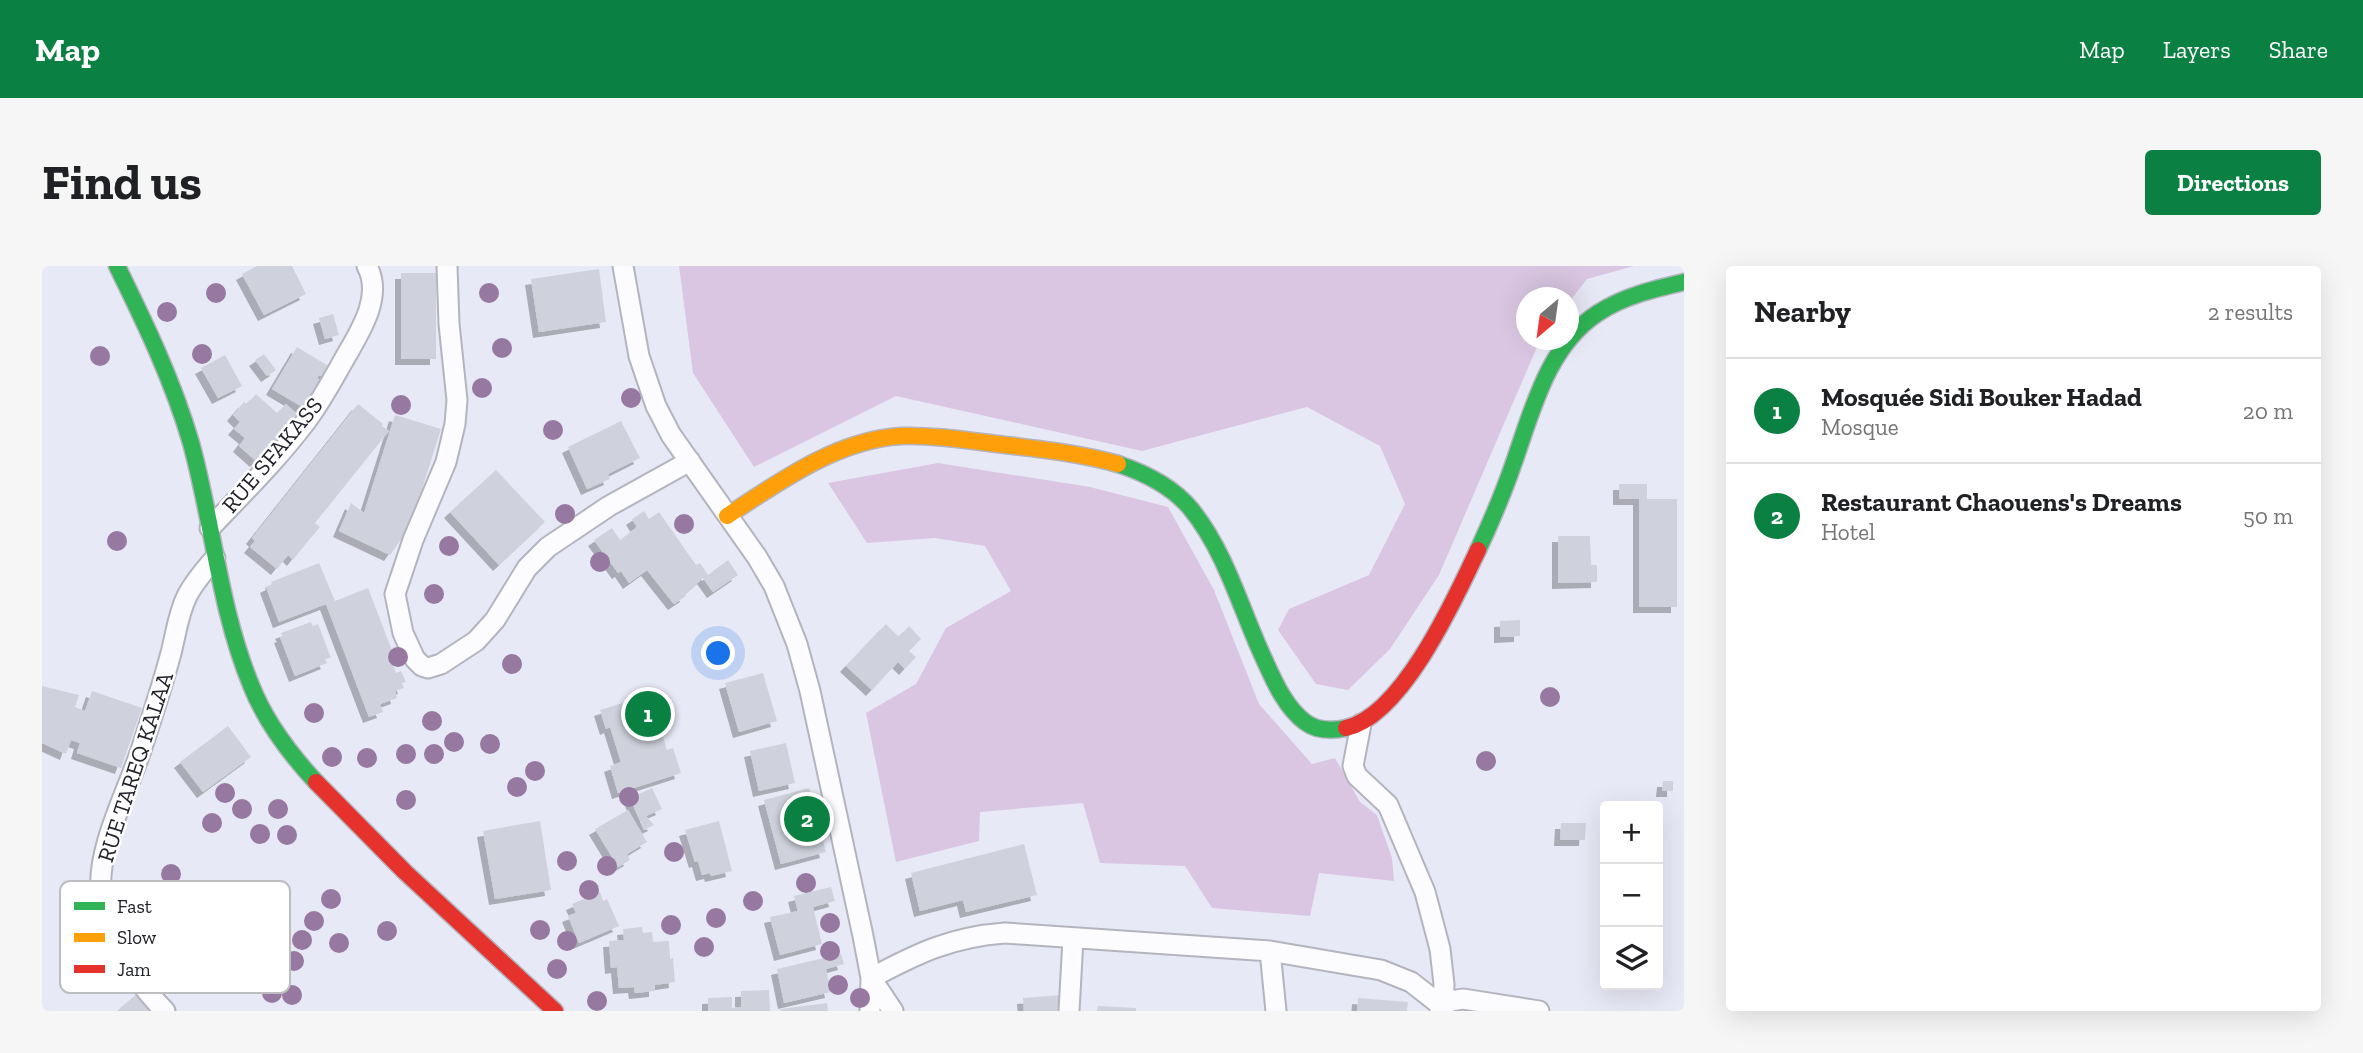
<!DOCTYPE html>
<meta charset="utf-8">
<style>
:root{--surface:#fff;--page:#f6f6f6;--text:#202124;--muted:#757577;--line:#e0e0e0;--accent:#0b8043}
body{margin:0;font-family:"Zilla Slab",serif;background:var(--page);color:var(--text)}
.controls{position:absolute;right:21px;bottom:21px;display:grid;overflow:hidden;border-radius:7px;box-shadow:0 7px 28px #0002}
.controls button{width:63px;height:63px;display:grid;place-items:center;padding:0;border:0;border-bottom:2px solid var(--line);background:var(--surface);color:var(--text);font:35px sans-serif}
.compass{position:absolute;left:1474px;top:21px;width:63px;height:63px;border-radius:50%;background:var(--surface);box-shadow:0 7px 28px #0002;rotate:209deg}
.you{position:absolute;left:677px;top:388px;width:24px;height:24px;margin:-18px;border:5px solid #fff;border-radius:50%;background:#1a73e8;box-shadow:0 0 0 10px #1a73e833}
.badge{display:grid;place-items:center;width:46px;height:46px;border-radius:50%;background:var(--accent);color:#fff;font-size:23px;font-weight:700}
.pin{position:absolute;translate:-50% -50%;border:4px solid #fff;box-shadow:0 2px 7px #0006}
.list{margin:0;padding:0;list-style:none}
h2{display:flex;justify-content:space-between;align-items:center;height:91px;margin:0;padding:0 28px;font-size:30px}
h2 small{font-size:23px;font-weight:400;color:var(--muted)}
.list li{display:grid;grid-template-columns:46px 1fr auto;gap:21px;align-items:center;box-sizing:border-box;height:105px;padding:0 28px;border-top:2px solid var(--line)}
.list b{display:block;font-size:26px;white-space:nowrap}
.list p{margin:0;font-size:23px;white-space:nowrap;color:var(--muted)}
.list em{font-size:23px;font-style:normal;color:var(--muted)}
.icon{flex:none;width:38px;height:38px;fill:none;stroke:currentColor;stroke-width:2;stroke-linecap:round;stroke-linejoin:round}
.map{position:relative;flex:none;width:1642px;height:745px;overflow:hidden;border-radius:7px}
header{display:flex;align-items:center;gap:42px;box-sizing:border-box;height:98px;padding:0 35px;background:var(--accent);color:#fff}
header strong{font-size:33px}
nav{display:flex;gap:38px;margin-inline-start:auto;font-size:24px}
.intro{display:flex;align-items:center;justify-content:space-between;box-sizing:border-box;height:168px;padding:0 42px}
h1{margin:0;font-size:49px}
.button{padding:18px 32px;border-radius:7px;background:var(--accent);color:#fff;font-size:24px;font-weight:700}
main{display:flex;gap:42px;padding:0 42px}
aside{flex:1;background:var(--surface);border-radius:7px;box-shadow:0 7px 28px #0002}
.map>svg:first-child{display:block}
.green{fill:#dac6e2}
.building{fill:#cfd2dc;filter:url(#shadow)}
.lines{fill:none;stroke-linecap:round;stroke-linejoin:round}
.street-casing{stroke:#b3b4be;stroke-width:23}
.fast-casing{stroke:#b3b4be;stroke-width:19}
.slow-casing{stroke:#b3b4be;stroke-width:19}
.jam-casing{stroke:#b3b4be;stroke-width:19}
.street{stroke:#fcfcfe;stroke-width:19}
.fast{stroke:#30b455;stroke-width:16}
.slow{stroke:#ff9f0a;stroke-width:16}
.jam{stroke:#e5322d;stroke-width:16}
.tree{fill:#9678a0}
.labels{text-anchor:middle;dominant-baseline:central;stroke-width:5;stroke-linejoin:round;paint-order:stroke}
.street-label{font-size:23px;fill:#21222a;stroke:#fff}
.key{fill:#fff;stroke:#bcbdbf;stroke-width:2}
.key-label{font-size:19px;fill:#21222a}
</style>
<header>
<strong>Map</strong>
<nav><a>Map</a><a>Layers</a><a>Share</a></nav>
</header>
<div class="intro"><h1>Find us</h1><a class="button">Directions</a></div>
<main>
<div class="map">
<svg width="1642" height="745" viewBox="0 0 1642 745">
<defs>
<filter id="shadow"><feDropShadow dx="-6" dy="6" stdDeviation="0" flood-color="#0004"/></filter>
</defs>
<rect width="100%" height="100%" fill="#e8e9f6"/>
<!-- green -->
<path class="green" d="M637,0H1592L1545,13L1527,36L1526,32H1484V74H1498L1397,309L1348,383L1306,424L1274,418L1236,364L1247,343L1327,309L1363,238L1338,180L1265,141L1100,185L854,130L712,201L651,107Z
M896,197L1048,221L1126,241L1172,324L1217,438L1270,498L1293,492L1318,536L1335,549L1350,592L1352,615L1277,607L1268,650L1170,642L1143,600L1058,597L1041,537L938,546L937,575L854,596L824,447L874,418L904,362L969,325L943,280L893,272L825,277L786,217Z"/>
<!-- building -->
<path class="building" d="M215,0H250L264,28L222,49L200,8Z
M557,3L564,56L497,66L489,13Z
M359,7H394V93H359Z
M291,48L297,69L283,73L277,52Z
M255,81L293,104L287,114L277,109L275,112L278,114L262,142L230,123Z
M222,88L234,104L225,110L213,94Z
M183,89L200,120L176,132L159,102Z
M214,128L235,147L244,138L262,155L251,167L245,161L236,171L239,174L229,185L226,182L214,195L197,180L203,172L192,163L198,156L191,149L202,136L205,138Z
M316,138L341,158L340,160L347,165L273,257L278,261L262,280L251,294L246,289L235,303L208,281L213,275L210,272Z
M353,149L399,163L368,261L348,289L297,265L309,237L322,247Z
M579,155L598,192L566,208L568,213L545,223L526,181Z
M454,204L503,256L457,299L408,246Z
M1577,218H1605V233H1635V341H1597V233H1577Z
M602,245L607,253L617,246L654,299L658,297L666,309L686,294L696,309L671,326L661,312L643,328L644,330L632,338L605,304L587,317L579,305L576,307L552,274L570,262L578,274L595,261L590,253Z
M1516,270H1548L1549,299H1555V316L1516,317Z
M277,297L293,335L326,322L351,387L347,389L354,407L359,405L364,416L360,417L362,422L353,425L355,432L338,438L341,446L327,451L284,338L237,356L224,321L230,318L229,316Z
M1478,354V370L1458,371V355Z
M269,356L271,360L276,358L289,392L283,393L285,397L253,410L238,371L241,370L239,367Z
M844,358L857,371L867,360L879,373L867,385L874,391L863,403L856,396L830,424L804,400Z
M721,407L735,455L697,466L683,417Z
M0,420L37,429L33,441L43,445L50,425L100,442L79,502L35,487L38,477L29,474L24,488L0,477Z
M616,426L620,440L612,442L625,484L631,482L639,507L576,527L568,500L579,496L568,461L564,463L558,444Z
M186,460L209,491L161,526L138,496Z
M744,477L753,517L717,525L708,485Z
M1621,515H1631V525H1620Z
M610,522L620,543L604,550L612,559L602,564L588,532Z
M767,522L784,586L739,598L722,534Z
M586,544L605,576L585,588L588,594L576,601L553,563Z
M498,555L509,624L453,633L441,565Z
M677,555L690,605L669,610L668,607L660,609L656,595L653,596L643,564Z
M1519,557H1544L1543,574H1518Z
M982,578L995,629L924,646L921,634L878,645L869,607Z
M789,621L793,635L771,641L780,678L738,689L728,651L756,645L752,630Z
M558,626L561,635L565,633L577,660L537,677L526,650L534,647L530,638Z
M600,661L601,667L610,666L611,676L627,675L628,693L631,692L633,716L613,719V725L593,727L592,721L577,722L575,701L569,702L567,675L582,674L581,663Z
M799,688L802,698L784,703L789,726L742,737L735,703Z
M99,724L118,745H75Z
M727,724L728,745H666V732L690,731V742L699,741V725Z
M1020,729L1021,745H982L981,732Z
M1316,732L1366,736L1365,745H1315Z
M785,737L786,745H739L738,743Z
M1056,740L1094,742V745H1055Z"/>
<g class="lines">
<!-- street casing -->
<g class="street-casing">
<path id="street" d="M405,0L407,58L415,134L413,158L404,196L371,274L353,328L361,367L373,393L380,400L386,402L399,398L434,375L453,354L485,302L506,281L567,240L648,195
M581,0L597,90L614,140L629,169L715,291L732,320L755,378L768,425L821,670L829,712L828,745
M168,262C201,227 236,193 265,154C280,134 292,111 304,90C319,64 341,30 325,0
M1319,458L1311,500L1315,510L1346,539L1383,626L1398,683L1402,718L1401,741L1398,745
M1228,685L1234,745
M829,712C876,687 909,671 963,667L1228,685L1339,704L1369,716L1401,741
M829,712L851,745
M1401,741L1408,735L1421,733L1497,745
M123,745C94,717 62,666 59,625C55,580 88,521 101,478C111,448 121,417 129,387C134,368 136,348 145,330C152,316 163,304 173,292
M1027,745L1031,673"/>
</g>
<!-- fast casing -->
<g class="fast-casing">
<path id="fast" d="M75,0C103,57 131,115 149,177C171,256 177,342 209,419C223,455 248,488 274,516
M1076,198C1103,207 1131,221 1149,243C1184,286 1199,344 1222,393C1232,415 1243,441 1263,456C1275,465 1290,465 1304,462
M1436,284C1449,256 1461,228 1471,199C1490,146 1505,80 1556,47C1582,30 1612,23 1642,16"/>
</g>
<!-- slow casing -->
<g class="slow-casing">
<path id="slow" d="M685,250C737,216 794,174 859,170C891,169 923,174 955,178C996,183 1037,187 1076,198"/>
</g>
<!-- jam casing -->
<g class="jam-casing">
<path id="jam" d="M1304,462C1360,450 1413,333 1436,284
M274,516L363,606L513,745"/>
</g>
<!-- street -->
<use href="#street" class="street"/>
<!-- fast -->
<use href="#fast" class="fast"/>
<!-- slow -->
<use href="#slow" class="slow"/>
<!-- jam -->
<use href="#jam" class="jam"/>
</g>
<!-- trees -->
<g class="tree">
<circle cx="174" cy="27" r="10"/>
<circle cx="447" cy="27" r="10"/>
<circle cx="125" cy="46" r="10"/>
<circle cx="460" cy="82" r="10"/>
<circle cx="160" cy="88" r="10"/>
<circle cx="58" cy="90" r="10"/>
<circle cx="440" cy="122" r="10"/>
<circle cx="589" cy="132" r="10"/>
<circle cx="359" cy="139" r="10"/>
<circle cx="511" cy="164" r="10"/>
<circle cx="523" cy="248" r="10"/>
<circle cx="642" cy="258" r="10"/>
<circle cx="75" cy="275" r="10"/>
<circle cx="407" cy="280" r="10"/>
<circle cx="558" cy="296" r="10"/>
<circle cx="392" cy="328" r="10"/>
<circle cx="356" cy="391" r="10"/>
<circle cx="470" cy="398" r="10"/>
<circle cx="1508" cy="431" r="10"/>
<circle cx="272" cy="447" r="10"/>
<circle cx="390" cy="455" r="10"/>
<circle cx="412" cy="476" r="10"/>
<circle cx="448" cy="478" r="10"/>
<circle cx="364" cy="488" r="10"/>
<circle cx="392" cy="488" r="10"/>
<circle cx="290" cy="491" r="10"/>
<circle cx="325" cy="492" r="10"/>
<circle cx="1444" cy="495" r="10"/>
<circle cx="493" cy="505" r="10"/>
<circle cx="475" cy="521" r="10"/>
<circle cx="183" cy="527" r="10"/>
<circle cx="587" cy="531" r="10"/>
<circle cx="364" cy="534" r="10"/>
<circle cx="200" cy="543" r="10"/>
<circle cx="236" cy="543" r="10"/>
<circle cx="170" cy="557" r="10"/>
<circle cx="218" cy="568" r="10"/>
<circle cx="245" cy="569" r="10"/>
<circle cx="632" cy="586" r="10"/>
<circle cx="525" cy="595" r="10"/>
<circle cx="565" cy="600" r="10"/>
<circle cx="129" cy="608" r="10"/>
<circle cx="764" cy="617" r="10"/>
<circle cx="547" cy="624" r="10"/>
<circle cx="289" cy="633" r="10"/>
<circle cx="711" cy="635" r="10"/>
<circle cx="674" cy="652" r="10"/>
<circle cx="272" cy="655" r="10"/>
<circle cx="788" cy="657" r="10"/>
<circle cx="629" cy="659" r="10"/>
<circle cx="498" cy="664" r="10"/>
<circle cx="345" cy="665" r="10"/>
<circle cx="260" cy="674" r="10"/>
<circle cx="525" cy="675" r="10"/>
<circle cx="297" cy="677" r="10"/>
<circle cx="662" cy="681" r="10"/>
<circle cx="788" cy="685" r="10"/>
<circle cx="252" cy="695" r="10"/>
<circle cx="515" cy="703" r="10"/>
<circle cx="796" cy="719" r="10"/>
<circle cx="230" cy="727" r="10"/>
<circle cx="250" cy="729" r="10"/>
<circle cx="818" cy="732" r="10"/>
<circle cx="555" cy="735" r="10"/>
</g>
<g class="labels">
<!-- street labels -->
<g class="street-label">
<text transform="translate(230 189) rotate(-50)">RUE SFAKASS</text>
<text transform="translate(93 501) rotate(-72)">RUE TAREQ KALAA</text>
</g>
</g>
<!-- legend -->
<rect x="18" y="615" width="230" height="112" rx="10" class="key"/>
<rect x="32" y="636" width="31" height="8" fill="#30b455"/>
<rect x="32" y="667" width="31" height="9" fill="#ff9f0a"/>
<rect x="32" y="699" width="31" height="8" fill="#e5322d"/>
<g class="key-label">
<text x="75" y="647">Fast</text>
<text x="75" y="678">Slow</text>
<text x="75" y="710">Jam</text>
</g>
</svg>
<div class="controls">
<button>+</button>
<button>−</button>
<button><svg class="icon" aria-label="layers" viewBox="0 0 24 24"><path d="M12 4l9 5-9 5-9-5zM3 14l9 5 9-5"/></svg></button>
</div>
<svg class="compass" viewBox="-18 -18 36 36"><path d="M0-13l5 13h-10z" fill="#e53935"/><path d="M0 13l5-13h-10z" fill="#757577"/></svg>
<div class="you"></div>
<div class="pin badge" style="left:606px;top:448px">1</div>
<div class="pin badge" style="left:765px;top:553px">2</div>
</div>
<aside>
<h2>Nearby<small>2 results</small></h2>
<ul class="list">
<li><span class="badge">1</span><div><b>Mosquée Sidi Bouker Hadad</b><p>Mosque</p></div><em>20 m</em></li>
<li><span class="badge">2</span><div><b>Restaurant Chaouens's Dreams</b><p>Hotel</p></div><em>50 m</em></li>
</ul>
</aside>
</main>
